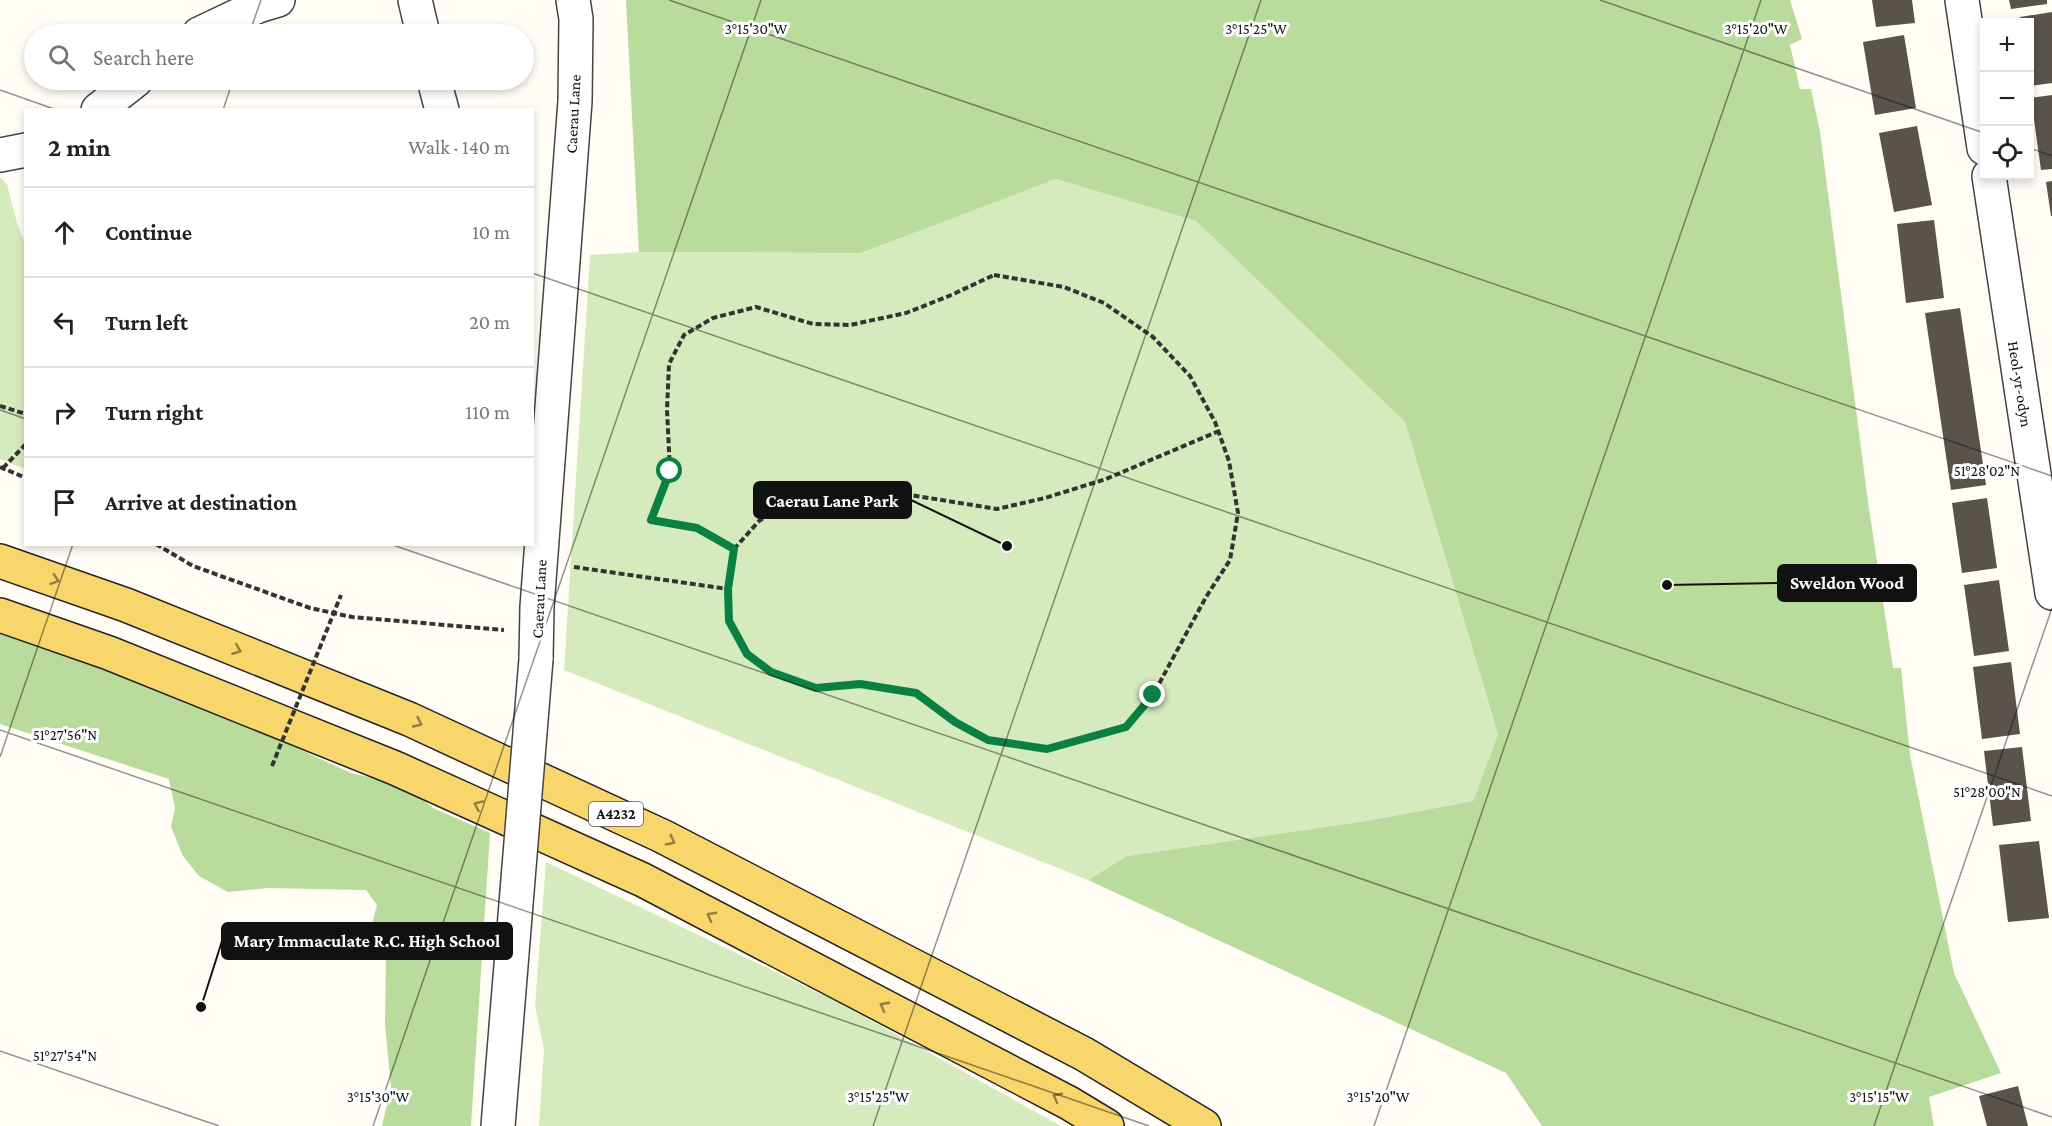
<!DOCTYPE html>
<meta charset="utf-8">
<style>
:root{--surface:#fff;--page:#f6f6f6;--text:#222;--muted:#767676;--line:#e0e0e0}
body{margin:0;font-family:"Crimson Pro",serif;background:var(--page);color:var(--text)}
.controls{position:absolute;right:18px;top:18px;display:grid;overflow:hidden;border-radius:0px;box-shadow:0 3px 9px #0003}
.controls button{width:54px;height:54px;display:grid;place-items:center;padding:0;border:0;border-bottom:2px solid var(--line);background:var(--surface);color:var(--text);font:30px sans-serif}
.stop{position:absolute;width:18px;height:18px;margin:-14px;border:4px solid #0b8043;border-radius:50%;background:#fff}
.stop.end{background:#0b8043;border-color:#fff;box-shadow:0 2px 6px #0008}
.list{margin:0;padding:0;list-style:none}
h2{display:flex;justify-content:space-between;align-items:center;height:78px;margin:0;padding:0 24px;font-size:26px}
h2 small{font-size:20px;font-weight:400;color:var(--muted)}
.list li{display:grid;grid-template-columns:39px 1fr auto;gap:18px;align-items:center;box-sizing:border-box;height:90px;padding:0 24px;border-top:2px solid var(--line)}
.list b{display:block;font-size:22px;white-space:nowrap}
.list em{font-size:20px;font-style:normal;color:var(--muted)}
.icon{flex:none;width:33px;height:33px;fill:none;stroke:currentColor;stroke-width:2;stroke-linecap:round;stroke-linejoin:round}
.map{position:relative;flex:none;width:2052px;height:1126px;overflow:hidden}
.search{position:absolute;background:var(--surface);box-shadow:0 3px 9px #0003;left:24px;top:24px;width:510px;height:66px;display:flex;align-items:center;gap:15px;box-sizing:border-box;padding:0 21px;border-radius:33px;color:var(--muted);font-size:22px}
.panel{position:absolute;background:var(--surface);box-shadow:0 3px 9px #0003;left:24px;top:108px;width:510px;height:438px;border-radius:0px}
.map>svg:first-child{display:block}
.green{fill:#d5ebbd}
.forest{fill:#b9dc9c}
.building{fill:#5a524d}
.lines{fill:none;stroke-linecap:round;stroke-linejoin:round}
.minor-casing{stroke:#444;stroke-width:36}
.major-casing{stroke:#222;stroke-width:36}
.path{stroke:#333;stroke-width:4;stroke-dasharray:6 3;stroke-linecap:butt}
.minor{stroke:#fff;stroke-width:33}
.major{stroke:#f9d66b;stroke-width:33}
.minor-bridge-casing{stroke:#444;stroke-width:36;stroke-linecap:butt}
.path-bridge{stroke:#333;stroke-width:4;stroke-dasharray:6 3;stroke-linecap:butt}
.minor-bridge{stroke:#fff;stroke-width:33}
.oneway{stroke:#917d42}
.route{stroke:#0b8043;stroke-width:8}
.ticks{fill:none;stroke:#111;stroke-width:1.5;stroke-opacity:0.45}
.labels{text-anchor:middle;dominant-baseline:central;stroke-width:6;stroke-linejoin:round;paint-order:stroke}
.shield{fill:#fff;stroke:#585858;stroke-width:1.5}
.shield-label{font-size:15px;font-weight:bold;fill:#111}
.street-label{font-size:16px;fill:#111;stroke:#fff}
.ticks-label{font-size:15px;text-anchor:middle;fill:#111;stroke:#fff;stroke-width:6;stroke-linejoin:round;paint-order:stroke}
.leader{fill:none;stroke:#111;stroke-width:2}
.callout-dot{fill:#111;stroke:#fff;stroke-width:2}
.callout{fill:#111;stroke:#111;stroke-width:2}
.callout-label{font-size:18px;text-anchor:middle;font-weight:bold;fill:#fff}
</style>
<div class="map">
<svg width="2052" height="1126" viewBox="0 0 2052 1126">
<rect width="100%" height="100%" fill="#fffdf5"/>
<!-- green -->
<path class="green" d="M0,177L7,184L17,223L25,243V469L0,459Z
M1056,179L1196,221L1405,422L1498,736L1473,801L1366,821L1127,856L1088,880L564,670L590,255L639,252L861,253Z
M546,862L840,1003L1061,1126H539L544,1049L535,1006Z"/>
<!-- forest -->
<path class="forest" d="M626,0H1790L1802,39L1790,45L1800,89H1811L1820,132L1868,502L1893,668H1901L1910,755L1954,973L2001,1073L1929,1097L1934,1126H1542L1506,1073L1088,880L1127,856L1366,821L1473,801L1498,735L1405,422L1196,221L1056,179L861,253L639,252Z
M0,630L112,671L273,737L351,773L405,785L433,808L490,833L471,1126H382L391,1088L385,1024L386,962L372,924L377,905L366,890L268,888L228,892L199,876L183,856L171,827L175,808L169,779L0,724Z"/>
<!-- building -->
<path class="building" d="M1872,0H1912L1915,23L1876,27Z
M2009,0H2047V4L2011,9Z
M2052,12V83L2030,86V22H2021L2020,17Z
M1904,35L1916,108L1875,115L1863,42Z
M2052,95V169L2041,170L2031,98Z
M1917,126L1932,205L1894,212L1879,133Z
M2052,181V216H2051L2046,182Z
M1934,220L1944,298L1906,303L1897,224Z
M1960,308L1986,485L1951,490L1925,313Z
M1987,498L1997,568L1962,573L1952,503Z
M1999,580L2009,651L1974,656L1964,585Z
M2011,662L2020,734L1982,739L1973,667Z
M2022,747L2031,821L1993,826L1984,751Z
M2039,841L2049,918L2008,922L1999,845Z
M2018,1086L2028,1126H1987L1979,1096Z"/>
<g class="lines">
<!-- minor casing -->
<g class="minor-casing">
<path id="minor" d="M415,0L423,34
M1962,0L1984,148
M199,34L258,6L278,0
M434,80L442,110
M98,110L136,80
M0,155L26,150
M1989,176L2052,593
M536,659L537,607L575,101L576,19L573,0
M498,1126L512,953"/>
</g>
<!-- major casing -->
<g class="major-casing">
<path id="major" d="M0,561L126,605L409,719L662,836L1084,1054L1204,1126
M0,615L109,653L395,768L643,880L1069,1103L1107,1126"/>
</g>
<!-- path -->
<path class="path" d="M994,275L1064,287L1104,303L1153,337L1190,376L1215,422L1229,461L1238,513L1230,560L1206,597L1153,695L1126,727L1047,749L988,739L955,722L916,693L860,684L816,688L771,672L747,654L729,621L728,589L734,549L697,528L651,520L670,471L667,410L669,364L684,335L713,318L756,307L813,324L850,325L906,313L949,296Z
M0,406L26,414
M0,467L26,478
M3,468L26,444
M156,544L193,566L310,608L352,617L504,630
M734,549L759,521L785,504L862,494L898,493L997,509L1045,498L1106,479L1219,431
M574,567L728,589"/>
<!-- minor -->
<use href="#minor" class="minor"/>
<!-- major -->
<use href="#major" class="major"/>
<!-- minor-bridge casing -->
<g class="minor-bridge-casing">
<path id="minor-bridge" d="M512,953L536,659"/>
</g>
<!-- path-bridge -->
<path class="path-bridge" d="M272,766L341,595"/>
<!-- minor-bridge -->
<use href="#minor-bridge" class="minor-bridge"/>
</g>
<!-- one-way arrows -->
<defs><path id="oneway-chevron" d="M-2-3.5L2.5 0L-2 3.5" fill="none" stroke-width="1.6" stroke-linecap="round" stroke-linejoin="round" transform="scale(1.5)"/></defs>
<g class="oneway">
<use href="#oneway-chevron" transform="translate(55 580) rotate(19)"/>
<use href="#oneway-chevron" transform="translate(237 650) rotate(22)"/>
<use href="#oneway-chevron" transform="translate(418 723) rotate(25)"/>
<use href="#oneway-chevron" transform="translate(478 805) rotate(-156)"/>
<use href="#oneway-chevron" transform="translate(671 841) rotate(27)"/>
<use href="#oneway-chevron" transform="translate(711 916) rotate(-152)"/>
<use href="#oneway-chevron" transform="translate(884 1006) rotate(-152)"/>
<use href="#oneway-chevron" transform="translate(1057 1097) rotate(-152)"/>
</g>
<g class="lines">
<!-- route -->
<path class="route" d="M670,471L651,520L697,528L734,549L728,589L729,621L747,654L771,672L816,688L860,684L916,693L955,722L988,740L1047,749L1126,727L1153,695"/>
</g>
<!-- ticks -->
<path class="ticks" d="M669,0L2052,476M1600,0L1984,133M249,34L261,0M0,90L57,110M223,110L233,80M2030,148L2052,156M532,273L2052,796M0,410L26,419M390,544L2052,1117M0,730L1149,1126M0,757L73,544M0,1051L219,1126M373,1126L761,0M873,1126L1261,0M1374,1126L1761,0M1874,1126L2052,608"/>
<g class="labels">
<!-- shield labels -->
<rect class="shield" x="589" y="802" width="54" height="24" rx="4.5"/>
<g class="shield-label">
<text x="616" y="814">A4232</text>
</g>
<!-- street labels -->
<g class="street-label">
<text transform="translate(573 114) rotate(-87)">Caerau Lane</text>
<text transform="translate(2020 384) rotate(81)">Heol-yr-odyn</text>
<text transform="translate(539 599) rotate(-87)">Caerau Lane</text>
</g>
</g>
<g class="ticks-label">
<text x="756" y="34">3°15'30"W</text>
<text x="1256" y="34">3°15'25"W</text>
<text x="1756" y="34">3°15'20"W</text>
<text x="1987" y="476">51°28'02"N</text>
<text x="65" y="740">51°27'56"N</text>
<text x="1987" y="797">51°28'00"N</text>
<text x="65" y="1061">51°27'54"N</text>
<text x="378" y="1102">3°15'30"W</text>
<text x="878" y="1102">3°15'25"W</text>
<text x="1378" y="1102">3°15'20"W</text>
<text x="1879" y="1102">3°15'15"W</text>
</g>
<!-- callouts -->
<path class="leader" d="M1007 546L911 500M1667 585L1778 583M201 1007L222 941"/>
<g class="callout-dot">
<circle cx="1007" cy="546" r="6"/>
<circle cx="1667" cy="585" r="6"/>
<circle cx="201" cy="1007" r="6"/>
</g>
<g class="callout">
<rect x="754" y="482" width="157" height="36" rx="6"/>
<rect x="1778" y="565" width="138" height="36" rx="6"/>
<rect x="222" y="923" width="290" height="36" rx="6"/>
</g>
<g class="callout-label">
<text x="832" y="507">Caerau Lane Park</text>
<text x="1847" y="589">Sweldon Wood</text>
<text x="367" y="947">Mary Immaculate R.C. High School</text>
</g>
</svg>
<div class="controls">
<button>+</button>
<button>−</button>
<button><svg class="icon" aria-label="locate" viewBox="0 0 24 24"><circle cx="12" cy="12" r="6"/><path d="M12 2v4M12 18v4M2 12h4M18 12h4"/></svg></button>
</div>
<div class="stop" style="left:670px;top:471px"></div>
<div class="stop end" style="left:1153px;top:695px"></div>
<div class="search"><svg class="icon" aria-label="search" viewBox="0 0 24 24"><circle cx="10" cy="10" r="6"/><path d="M15 15l6 6"/></svg>Search here</div>
<section class="panel">
<h2>2 min<small>Walk · 140 m</small></h2>
<ul class="list">
<li><svg class="icon" aria-label="ahead" viewBox="0 0 24 24"><path d="M12 20V5M6 11l6-6 6 6"/></svg><div><b>Continue</b></div><em>10 m</em></li>
<li><svg class="icon" aria-label="left" viewBox="0 0 24 24"><path d="M17 20v-9H6M10 6l-5 5 5 5"/></svg><div><b>Turn left</b></div><em>20 m</em></li>
<li><svg class="icon" aria-label="right" viewBox="0 0 24 24"><path d="M7 20v-9h11M14 6l5 5-5 5"/></svg><div><b>Turn right</b></div><em>110 m</em></li>
<li><svg class="icon" aria-label="arrive" viewBox="0 0 24 24"><path d="M6 21V4h12l-3 4 3 4H6"/></svg><div><b>Arrive at destination</b></div></li>
</ul>
</section>
</div>
